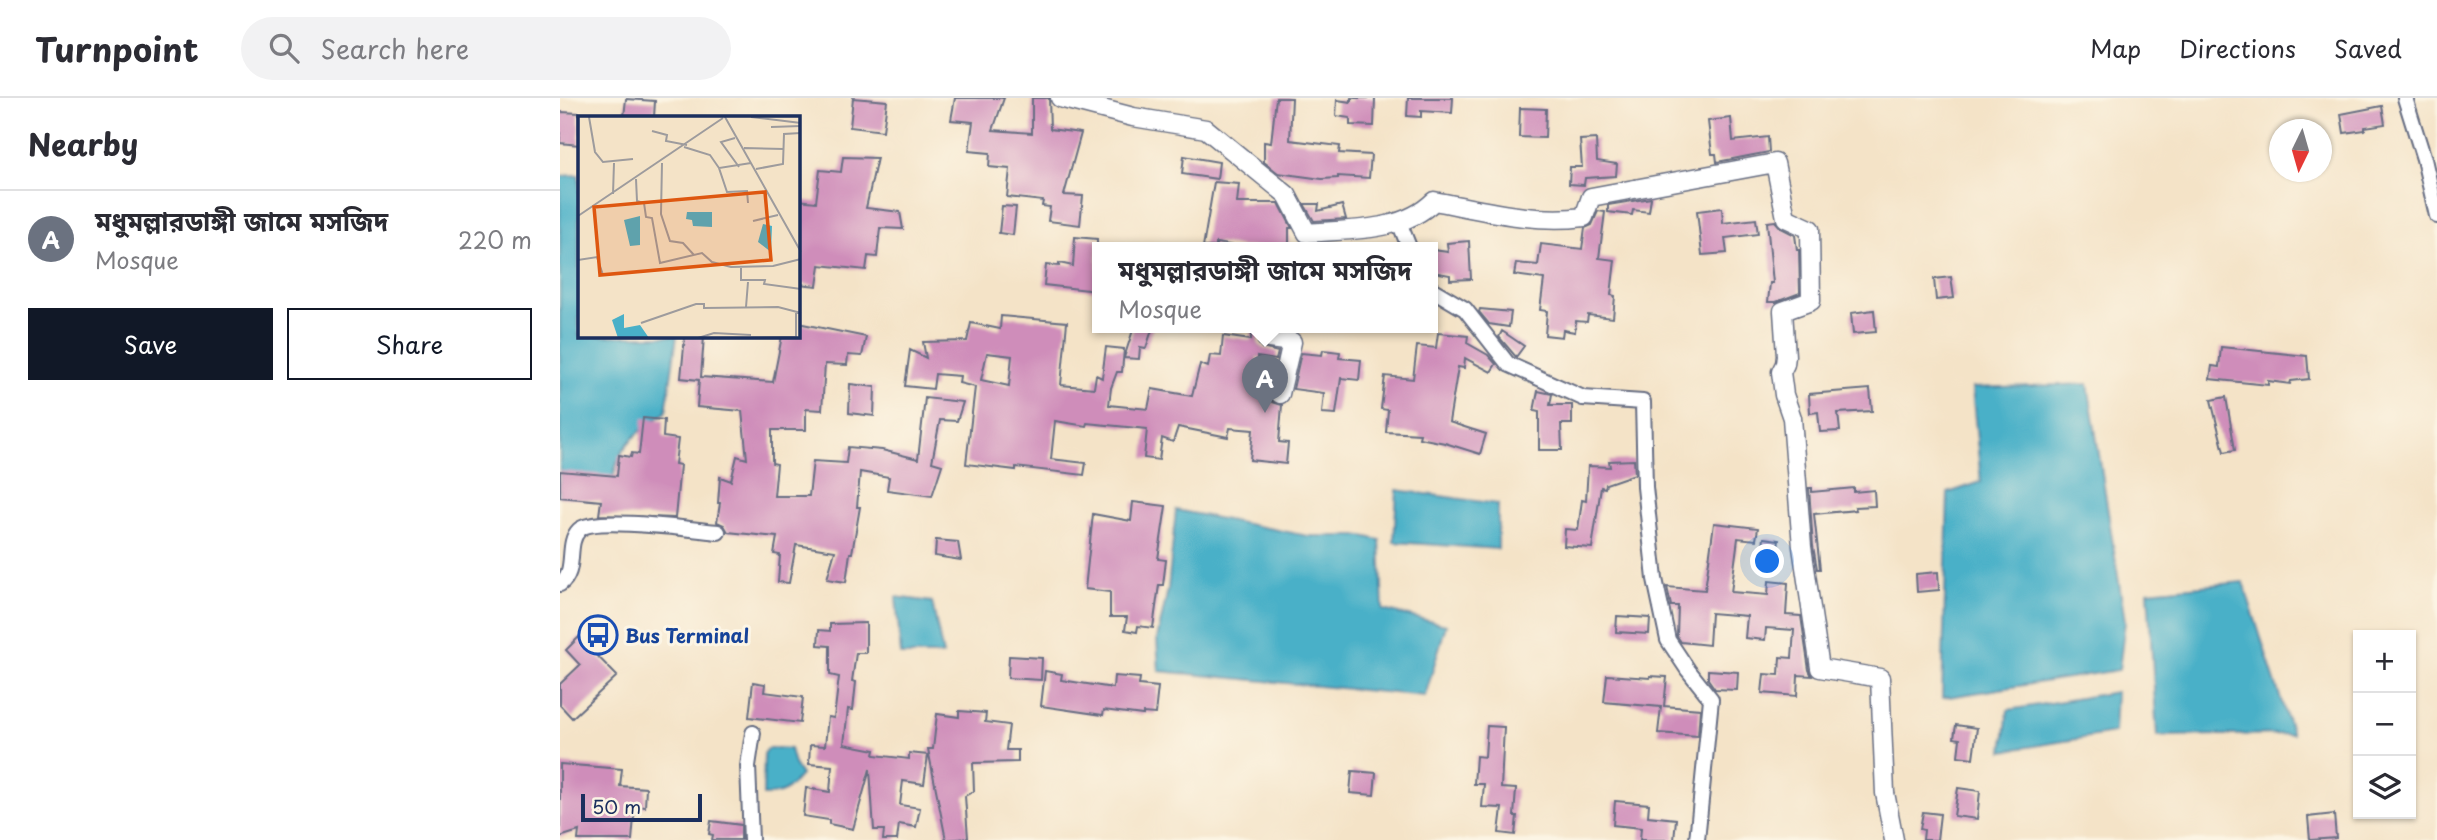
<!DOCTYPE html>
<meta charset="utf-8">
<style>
:root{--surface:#fff;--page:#f2f2f3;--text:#2b2b33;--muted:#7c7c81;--line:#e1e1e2;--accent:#111827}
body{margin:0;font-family:"Playpen Sans","Noto Sans Bengali",sans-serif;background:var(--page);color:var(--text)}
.controls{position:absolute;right:21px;bottom:21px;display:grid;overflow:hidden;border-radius:0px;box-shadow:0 2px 5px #0004}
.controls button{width:63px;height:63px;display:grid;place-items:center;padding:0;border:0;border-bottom:2px solid var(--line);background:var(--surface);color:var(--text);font:35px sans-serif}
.compass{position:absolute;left:1709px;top:21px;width:63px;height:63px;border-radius:50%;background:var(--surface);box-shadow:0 2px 5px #0004;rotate:185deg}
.scale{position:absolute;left:21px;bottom:18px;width:121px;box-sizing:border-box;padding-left:7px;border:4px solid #1b2f5e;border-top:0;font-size:19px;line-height:24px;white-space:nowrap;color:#1b2f5e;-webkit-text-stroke:5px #fcf5e5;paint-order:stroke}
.you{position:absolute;left:1208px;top:464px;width:24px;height:24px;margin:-18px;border:5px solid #fff;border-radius:50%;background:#1a73e8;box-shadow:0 0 0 10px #1a73e833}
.badge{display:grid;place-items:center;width:46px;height:46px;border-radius:50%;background:var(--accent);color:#fff;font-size:23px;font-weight:700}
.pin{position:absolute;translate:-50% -58px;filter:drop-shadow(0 2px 4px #0008)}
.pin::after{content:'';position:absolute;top:37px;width:24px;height:21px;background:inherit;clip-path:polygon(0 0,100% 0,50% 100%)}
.popup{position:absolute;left:532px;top:144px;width:346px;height:91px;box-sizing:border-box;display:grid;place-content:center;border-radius:0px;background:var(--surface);filter:drop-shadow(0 2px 5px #0005);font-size:23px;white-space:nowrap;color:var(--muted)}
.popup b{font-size:26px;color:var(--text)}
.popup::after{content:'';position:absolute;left:50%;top:100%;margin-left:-14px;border:14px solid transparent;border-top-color:var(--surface)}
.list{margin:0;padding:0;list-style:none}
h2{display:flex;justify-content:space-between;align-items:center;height:91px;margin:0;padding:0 28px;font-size:30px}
h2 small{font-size:23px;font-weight:400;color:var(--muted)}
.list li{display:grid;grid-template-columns:46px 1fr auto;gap:21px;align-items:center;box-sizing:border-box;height:98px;padding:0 28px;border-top:2px solid var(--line)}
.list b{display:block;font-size:26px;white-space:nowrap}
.list p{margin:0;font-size:23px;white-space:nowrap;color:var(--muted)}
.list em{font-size:23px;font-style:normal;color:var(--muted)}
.actions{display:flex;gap:14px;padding:21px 28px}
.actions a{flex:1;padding:16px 0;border:2px solid var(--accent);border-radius:0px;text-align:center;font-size:24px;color:var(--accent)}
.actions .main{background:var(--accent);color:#fff}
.icon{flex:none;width:38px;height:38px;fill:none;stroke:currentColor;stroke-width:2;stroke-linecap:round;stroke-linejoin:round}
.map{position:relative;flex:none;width:1877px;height:742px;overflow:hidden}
header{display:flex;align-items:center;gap:42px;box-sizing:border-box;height:98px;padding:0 35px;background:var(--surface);border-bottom:2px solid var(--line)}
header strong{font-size:33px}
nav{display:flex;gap:38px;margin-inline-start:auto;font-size:24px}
.search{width:490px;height:63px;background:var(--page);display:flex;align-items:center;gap:18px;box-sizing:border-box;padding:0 24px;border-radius:38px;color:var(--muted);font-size:26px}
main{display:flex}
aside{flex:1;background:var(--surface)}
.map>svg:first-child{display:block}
.water{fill:#49b0c8;stroke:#327093;stroke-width:2}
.building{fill:#cf8dba;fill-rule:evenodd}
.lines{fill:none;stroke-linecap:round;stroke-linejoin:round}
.minor-casing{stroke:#676e83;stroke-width:18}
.tertiary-casing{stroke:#676e83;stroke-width:21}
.minor{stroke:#fff;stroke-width:14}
.tertiary{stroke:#fff;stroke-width:18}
.labels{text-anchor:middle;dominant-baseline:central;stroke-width:6;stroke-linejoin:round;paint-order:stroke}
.transit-label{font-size:19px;font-weight:bold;fill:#164399;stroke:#fcf5e5;text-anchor:start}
.inset-road{fill:none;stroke:#9d9b9d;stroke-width:2}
.view{fill:#de5710;fill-opacity:0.15;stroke:#de5710;stroke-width:3.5}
.inset-edge{fill:none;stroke:#1b2f5e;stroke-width:3.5}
</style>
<header>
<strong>Turnpoint</strong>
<div class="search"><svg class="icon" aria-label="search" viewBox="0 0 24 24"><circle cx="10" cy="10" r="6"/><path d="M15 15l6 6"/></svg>Search here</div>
<nav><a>Map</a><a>Directions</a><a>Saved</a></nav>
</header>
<main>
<aside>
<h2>Nearby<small></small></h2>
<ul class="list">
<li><span class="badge" style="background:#6b7280">A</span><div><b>মধুমল্লারডাঙ্গী জামে মসজিদ</b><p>Mosque</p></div><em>220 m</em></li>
</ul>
<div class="actions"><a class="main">Save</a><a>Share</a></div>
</aside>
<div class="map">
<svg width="1877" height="742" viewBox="0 0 1877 742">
<rect width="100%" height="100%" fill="#fcf5e5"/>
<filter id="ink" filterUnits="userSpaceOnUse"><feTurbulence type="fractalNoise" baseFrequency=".0143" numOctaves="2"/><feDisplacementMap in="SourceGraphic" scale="14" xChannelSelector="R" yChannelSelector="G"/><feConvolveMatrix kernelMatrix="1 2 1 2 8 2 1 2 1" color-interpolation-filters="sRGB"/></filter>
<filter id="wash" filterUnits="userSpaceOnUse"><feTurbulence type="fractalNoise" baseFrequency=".00686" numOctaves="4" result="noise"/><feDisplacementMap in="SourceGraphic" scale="28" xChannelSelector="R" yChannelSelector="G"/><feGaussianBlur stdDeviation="1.57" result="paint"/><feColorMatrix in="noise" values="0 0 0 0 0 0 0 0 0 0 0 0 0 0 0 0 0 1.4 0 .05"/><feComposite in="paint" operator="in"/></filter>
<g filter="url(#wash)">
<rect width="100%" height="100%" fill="#f4e3c7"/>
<!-- water -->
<path class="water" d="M19,77V238H117L106,314C66,343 56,350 50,400L0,398V78Z
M1528,286L1565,523L1559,572L1382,600L1388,395L1421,384L1412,290Z
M837,392L938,406V451L834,444Z
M616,412L748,438H803L820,442L823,512L886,527L865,598L599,573L597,541L608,491Z
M1683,484L1732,636L1597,638L1588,493Z
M336,499L372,504L383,557H341Z
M1556,594L1554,635L1443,653L1448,612Z
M218,650L230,651L234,666L241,677C228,692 224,697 203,697L204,656L207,651Z"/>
<g id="blocks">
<!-- building -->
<path class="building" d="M293,0L327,3L323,33L290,29Z
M395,0H444L433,32L472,35V0H489L490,31L521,35L504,97L523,98L520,127L488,123L490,109L482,108L483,103L447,99L450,71L429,69L430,55L409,53L413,24L391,22Z
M716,0H732L730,42L780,48L779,55L811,57L809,80L778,78V80L762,81L718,75L704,64V44L711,45Z
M791,0H815L814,28L790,27V20L776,18L777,2L791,4Z
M848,0H893L892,15L861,13V19L847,18Z
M66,1L95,3L94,19H64Z
M1822,8L1825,26L1805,29V32L1784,35L1781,16Z
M960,10L986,11L985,40L959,39Z
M0,14L19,15V47L0,45Z
M1171,20L1173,43L1208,39L1209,54L1157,64L1156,56H1152L1148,23Z
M1036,41L1037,63L1057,66L1056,78L1025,80L1024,87L1009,86L1010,69H1022L1020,42Z
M624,58L659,64L657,81L622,76Z
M283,59L317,60L306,110L340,114L343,131L320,130L317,159L308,158L306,172L260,167L257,188L239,186L238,102L256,104L260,72L281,74Z
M654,84L679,86L677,105H719L732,130H729V149H682L656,145V149H643Z
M1091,100L1089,114L1073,112L1072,117L1048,114V107Z
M744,106H759L758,113L782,107L786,121L754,123Z
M442,108L456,109L453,137L439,135Z
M1162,110L1163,125L1196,121L1198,136L1165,140L1167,155L1142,157L1137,113Z
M1038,113L1045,114L1039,160L1055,162L1051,197L1055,198L1053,220L1028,217L1027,224L1016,223L1015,234L1003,232L1002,239L985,237L987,213L980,212L984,181L954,177L956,165L978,167L981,146L1022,151L1025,130L1032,127Z
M1215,123L1221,130L1235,137L1237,152H1239L1240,195L1216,204H1208L1210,185H1213L1207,124Z
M515,139L537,141V193L484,187L486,167L499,168V165L513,168Z
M909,143L911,181L890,182V177L873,174V152L888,154L887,145Z
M1391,179L1394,200L1376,202L1374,181Z
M920,211L951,214L949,229L929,226L919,214Z
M1314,212L1316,234L1293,236L1291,215Z
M441,218L507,224L501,287L534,290L536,277L542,280L546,249L564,251L562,274H557L551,290L549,307L588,311L592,291L632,298L640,266L648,269L650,257L661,258L663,238L691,242V234H698V245L702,250L718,254L716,262L697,259V288L710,290L709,299L712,304L722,307L719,344L728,345L726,366L690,362L693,332L670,330L668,339L618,329L613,344L602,340L599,362L584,360L587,331L527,325L526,328L495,323L491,361L526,365L524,377L456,369V372L406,366L415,289L399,285L400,278L375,276L373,291L345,288L350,252L366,260L363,244L407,243L411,225L440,231ZM427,255L452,258L449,288L421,282Z
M238,225L306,239L302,258L288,257L287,267L265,266L262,312L246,311V332H212V365L217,366L214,398H249L253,363L286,365L288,349L322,352L358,361L365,300L403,304L397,323L380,322L372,364L382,367L372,398L327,392L329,379L300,374L297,409H300L292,455H290L286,484L267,481L275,453L236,447L229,485L218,484L220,457L214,456L217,439L168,434L164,427L157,424L160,405H158L160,379L171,383L177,358L187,361L182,313L137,309L139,282L121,280L125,238H144L141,279L213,284L222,238H238Z
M574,229H593L586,250L580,249L579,261L564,260Z
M942,233L964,248L956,259L939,239Z
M878,235L908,238L907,245L928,257L936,266L931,274L905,260L904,270L898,269L889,324L926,336L920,356L885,345L859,340L860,336L826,334L828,312L821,311L825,278L853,281L857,248L876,250Z
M1661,249L1747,258L1749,281L1731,283L1730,286L1708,283V287L1650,281L1652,268L1659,269Z
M763,252L780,254L779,260L801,262L799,282L781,280L776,316L762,315L764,295L733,291L741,255L762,257Z
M290,286L315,289L314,318L289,315Z
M1310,291L1312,313L1278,315L1280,333L1260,334L1258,314L1250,315L1249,296Z
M978,293L992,296L990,307H1012V326H1001L1002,352H979V314L974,313Z
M1666,299L1675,352L1664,354L1651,302Z
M83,320L104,322L103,339L118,341L115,366L120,367L115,420L39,417L41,403L0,399V373L57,378L59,357L71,359L72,355L79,356Z
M1074,362L1075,376L1046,386L1045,390L1041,389L1032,450L1004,448L1005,431L1018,432L1022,402L1026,403L1028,368L1050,369L1049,363Z
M1249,390H1252V394L1294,390V394L1314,392L1315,408L1295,409L1296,412L1254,416L1260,471H1257L1253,448Z
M573,404L606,408L598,461L606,462L603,487H599L593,530L578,528L577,534L565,532L567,519H550V494L525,491L533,416L571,423Z
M1154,425L1198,430L1196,442L1178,440L1171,494L1208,497L1209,483L1228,485L1226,517L1241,518L1249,572L1252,578L1238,577L1237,598L1202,595L1204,576L1219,577L1220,559L1232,560L1234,532L1206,530L1205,542L1185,540L1187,518L1151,515L1149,547L1121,544L1117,538L1118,508H1111L1107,489L1145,492Z
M1204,440L1219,442L1216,463L1201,461Z
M376,442L398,444L401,462L375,458Z
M1378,474L1379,492L1357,494L1356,476Z
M1057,518L1090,520L1089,536L1056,534Z
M306,525V555H296L292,583L296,584L293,612L288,611L284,646L315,652L314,657L349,661V655L368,657L364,686L343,683L340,707L360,710L356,729L339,726L337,742H323L324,732H314L310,671L293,731L269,726V722L243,718L246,690L270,694L272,668L249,666L250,647L265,648L268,619L274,620L279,579L270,577V548L258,547L259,532L270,533V526Z
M19,539L57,578L12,620L0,607V586L20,567L6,552Z
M449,558L482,560L481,582L448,580Z
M1148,572L1178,574L1177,592L1155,591L1148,581Z
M485,573L502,576L501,582L553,590L554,578L580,580L579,587L598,589L595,616L583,615V617L544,612L543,617L481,608Z
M1047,577L1090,580V578L1107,579L1104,608L1140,611L1138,638L1098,635L1101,609L1044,604Z
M193,584L205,586L204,594L243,599L240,625L189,619Z
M399,613L426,615L425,624L449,627L446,652H458V664L413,665L414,693L405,698L408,740L386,742L368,651H373L377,616L399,619Z
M1396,627L1417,630L1413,660L1398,658L1400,641L1394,640Z
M927,628L944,629L941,690L956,691L954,718H957L955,737L939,735L942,710L922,709L924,686H914L916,658L925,659Z
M0,666L62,671L60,688L86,690L85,709L75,708L72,742H18L19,733L0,739Z
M792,673L816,675L814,697L790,695Z
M1398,690L1420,693L1417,721L1394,718Z
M1055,703L1089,706L1088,718L1116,721L1114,742H1080L1081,730L1053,727Z
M1363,714L1380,716L1377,742H1363L1364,732L1360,731Z
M1774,716L1776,740L1750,742L1748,719Z
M151,723L181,727V742H152L153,737L149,736Z"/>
</g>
</g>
<g filter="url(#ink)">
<use href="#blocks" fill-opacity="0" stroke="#676e83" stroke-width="2"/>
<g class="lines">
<!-- minor casing -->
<g class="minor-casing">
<path id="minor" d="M1845,0L1864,61L1877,118
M839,124L849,149
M873,192L905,211L948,266L1023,300L1083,304L1085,389L1095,481L1108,542L1128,572L1151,601L1137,742
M0,486C18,473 5,446 19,432C34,417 135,432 158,434
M191,742L188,668L193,635"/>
</g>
<!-- tertiary casing -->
<g class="tertiary-casing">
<path id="tertiary" d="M500,0L573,19L646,31L727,97L747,135C789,131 842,135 874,103C923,112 975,126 1024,119L1031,99L1215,65L1226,120L1250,131L1251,203L1223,213L1226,258L1225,266L1221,274L1224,297L1232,320L1242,449L1260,570L1320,580L1325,695L1334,742
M710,229L709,241L732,244L720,296"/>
</g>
<!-- minor -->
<use href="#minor" class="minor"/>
<!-- tertiary -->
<use href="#tertiary" class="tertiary"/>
</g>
</g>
<!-- icons -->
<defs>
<g id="bus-ring" transform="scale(2.0125)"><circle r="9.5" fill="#fcf5e5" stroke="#1a4fb4" stroke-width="1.5"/><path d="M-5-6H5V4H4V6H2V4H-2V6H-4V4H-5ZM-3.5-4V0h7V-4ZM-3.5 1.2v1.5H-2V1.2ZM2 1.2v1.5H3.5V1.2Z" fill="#1a4fb4"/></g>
</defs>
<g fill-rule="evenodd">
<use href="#bus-ring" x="38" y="537"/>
</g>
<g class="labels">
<!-- transit labels -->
<g class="transit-label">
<text x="65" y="537">Bus Terminal</text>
</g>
</g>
<!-- overview -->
<g transform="translate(18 18)">
<rect width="222" height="222" fill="#f4e3c7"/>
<path d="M109,96H134V111L115,110L114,104L108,103ZM62,100V129L52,130L46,104ZM185,108L194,110L193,136L180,126ZM46,198V212L62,209L71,222H40L34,204Z" fill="#49b0c8"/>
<path class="inset-road" d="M11,1L17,36L25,46L55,43M147,1L223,136M173,1L223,7M193,11L223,10M74,15L89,19L88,25L109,29M157,22L143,26L161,51M106,31L132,39L141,52M166,32L206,33M84,47L83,98L92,125L105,127L116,139M178,53L205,48L206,18L223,17M58,63L59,85L66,87L68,101L74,102L82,147L124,137L134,146L153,151L195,150L223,143M35,78L36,47M170,87L169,75L149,76L141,52L173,47M0,100L145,2M175,105L200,99M0,144L19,141L25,159M163,151V164H187L186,168L223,173M168,191L170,166M63,207L118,188H126V192L200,191L223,197M120,222L136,217L173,219M173,222L218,221V196"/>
<path class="view" d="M187,76L193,144L22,159L16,91Z"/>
<rect width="222" height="222" class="inset-edge"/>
</g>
</svg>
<div class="controls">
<button>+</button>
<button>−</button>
<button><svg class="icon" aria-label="layers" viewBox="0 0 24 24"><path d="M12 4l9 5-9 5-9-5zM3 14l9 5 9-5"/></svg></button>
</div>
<svg class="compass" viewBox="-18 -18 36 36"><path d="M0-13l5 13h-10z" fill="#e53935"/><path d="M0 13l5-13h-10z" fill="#7c7c81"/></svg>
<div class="scale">50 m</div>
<div class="you"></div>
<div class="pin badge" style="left:705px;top:315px;background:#6b7280">A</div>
<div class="popup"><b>মধুমল্লারডাঙ্গী জামে মসজিদ</b>Mosque</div>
</div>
</main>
